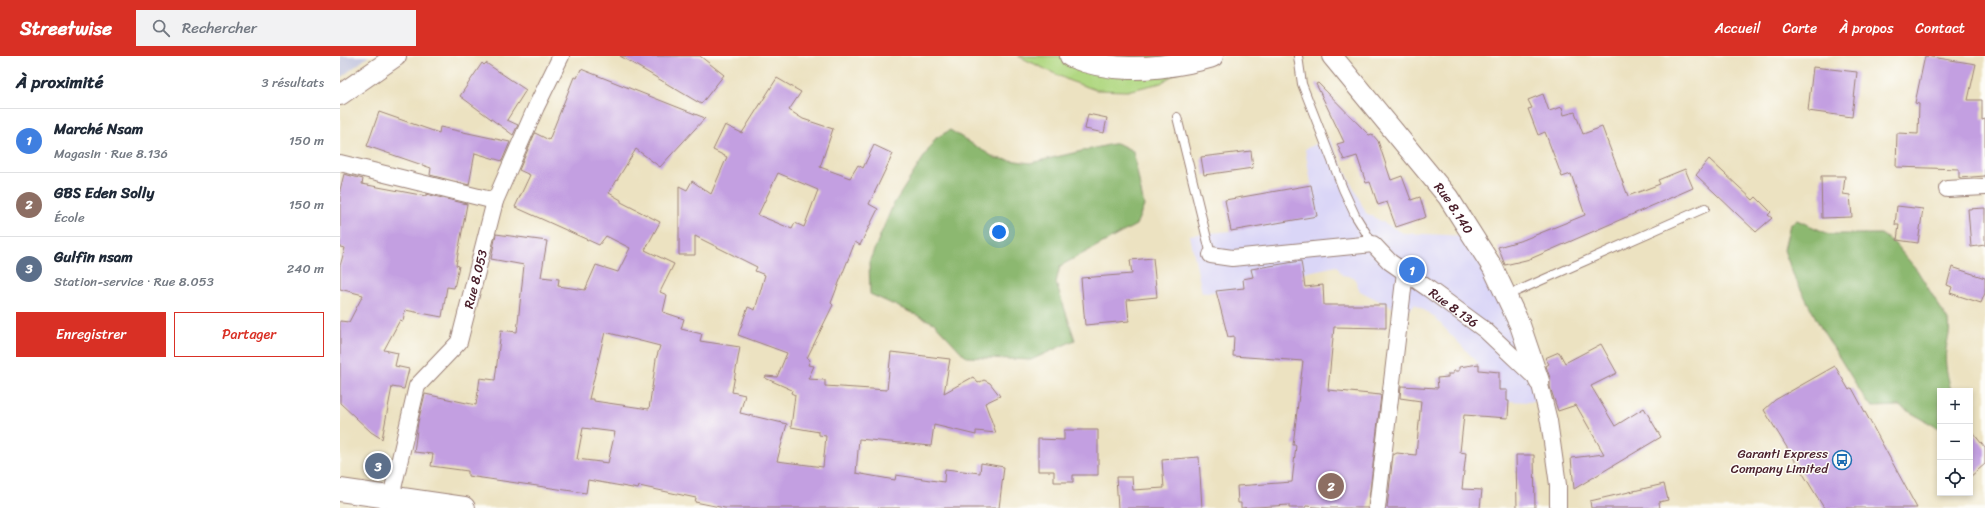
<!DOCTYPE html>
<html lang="fr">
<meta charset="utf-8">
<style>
:root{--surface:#fff;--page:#f2f2f3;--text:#1f2937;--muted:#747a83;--line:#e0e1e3;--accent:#d93025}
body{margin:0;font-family:Sriracha,sans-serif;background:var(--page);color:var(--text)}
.controls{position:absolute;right:12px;bottom:12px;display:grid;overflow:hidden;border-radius:0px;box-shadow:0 2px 6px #0003}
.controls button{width:36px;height:36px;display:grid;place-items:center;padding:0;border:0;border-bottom:1px solid var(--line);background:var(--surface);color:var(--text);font:20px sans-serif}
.you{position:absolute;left:659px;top:176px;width:14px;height:14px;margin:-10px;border:3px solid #fff;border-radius:50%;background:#1a73e8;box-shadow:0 0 0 6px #1a73e833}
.badge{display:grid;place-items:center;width:26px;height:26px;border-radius:50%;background:var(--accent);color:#fff;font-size:13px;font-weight:700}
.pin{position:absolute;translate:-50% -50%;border:2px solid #fff;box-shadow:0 1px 4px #0006}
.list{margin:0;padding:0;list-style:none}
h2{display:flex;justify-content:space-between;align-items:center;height:52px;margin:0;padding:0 16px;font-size:17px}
h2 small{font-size:13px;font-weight:400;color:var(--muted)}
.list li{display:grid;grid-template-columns:26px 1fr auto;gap:12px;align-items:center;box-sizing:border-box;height:64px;padding:0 16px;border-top:1px solid var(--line)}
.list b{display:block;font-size:15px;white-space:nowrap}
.list p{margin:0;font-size:13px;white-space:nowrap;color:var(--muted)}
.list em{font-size:13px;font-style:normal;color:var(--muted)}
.actions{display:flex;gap:8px;padding:12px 16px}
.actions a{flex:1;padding:9px 0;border:1px solid var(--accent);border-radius:0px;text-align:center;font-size:14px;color:var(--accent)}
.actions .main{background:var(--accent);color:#fff}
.icon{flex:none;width:22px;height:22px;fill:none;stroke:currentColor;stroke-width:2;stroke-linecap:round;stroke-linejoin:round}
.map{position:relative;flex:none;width:1645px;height:452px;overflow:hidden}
header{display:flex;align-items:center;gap:24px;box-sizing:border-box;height:56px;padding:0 20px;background:var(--accent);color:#fff}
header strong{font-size:19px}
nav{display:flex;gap:22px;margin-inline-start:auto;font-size:14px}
.search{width:280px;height:36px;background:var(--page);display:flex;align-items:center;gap:10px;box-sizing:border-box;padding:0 14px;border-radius:0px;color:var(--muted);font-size:15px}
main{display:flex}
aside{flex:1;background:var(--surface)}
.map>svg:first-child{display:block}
.built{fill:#dad6f7}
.industrial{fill:#c0c2dd}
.green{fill:#b1d882;stroke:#7e7c56}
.forest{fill:#8cb870;stroke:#6b6c4e}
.building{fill:#c39fe1;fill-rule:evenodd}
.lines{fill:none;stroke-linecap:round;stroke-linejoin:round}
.service-casing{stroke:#9b8076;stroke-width:10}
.minor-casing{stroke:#9b8076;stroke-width:18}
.tertiary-casing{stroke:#9b8076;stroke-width:22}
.secondary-casing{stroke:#9b8076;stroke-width:24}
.primary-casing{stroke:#9b8076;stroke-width:24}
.service{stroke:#fff;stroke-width:8}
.minor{stroke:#fff;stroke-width:16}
.tertiary{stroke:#fff;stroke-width:20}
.secondary{stroke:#fff;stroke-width:22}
.primary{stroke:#fff;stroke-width:22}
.labels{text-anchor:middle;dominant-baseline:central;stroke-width:3;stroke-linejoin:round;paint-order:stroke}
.street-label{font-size:13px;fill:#4a1f2b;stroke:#fdfcf7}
.poi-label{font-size:13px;fill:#4a1f2b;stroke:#fdfcf7;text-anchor:end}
</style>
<header>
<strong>Streetwise</strong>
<div class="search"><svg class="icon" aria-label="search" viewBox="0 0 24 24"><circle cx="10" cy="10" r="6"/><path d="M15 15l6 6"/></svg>Rechercher</div>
<nav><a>Accueil</a><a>Carte</a><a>À propos</a><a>Contact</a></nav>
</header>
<main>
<aside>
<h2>À proximité<small>3 résultats</small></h2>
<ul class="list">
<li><span class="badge" style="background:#3f7fe0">1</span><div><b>Marché Nsam</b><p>Magasin · Rue 8.136</p></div><em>150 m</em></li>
<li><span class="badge" style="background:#8d6e63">2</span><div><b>GBS Eden Solly</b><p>École</p></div><em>150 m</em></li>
<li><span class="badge" style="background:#5c6f8a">3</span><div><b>Gulfin nsam</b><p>Station-service · Rue 8.053</p></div><em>240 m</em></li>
</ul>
<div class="actions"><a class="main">Enregistrer</a><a>Partager</a></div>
</aside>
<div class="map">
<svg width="1645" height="452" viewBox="0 0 1645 452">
<rect width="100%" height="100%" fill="#fdfcf7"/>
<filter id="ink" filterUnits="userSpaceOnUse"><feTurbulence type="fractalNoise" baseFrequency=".025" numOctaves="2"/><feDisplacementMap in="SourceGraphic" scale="8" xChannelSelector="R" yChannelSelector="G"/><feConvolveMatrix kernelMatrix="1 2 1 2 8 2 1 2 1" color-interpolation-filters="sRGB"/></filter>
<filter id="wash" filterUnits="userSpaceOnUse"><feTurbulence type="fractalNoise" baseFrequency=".012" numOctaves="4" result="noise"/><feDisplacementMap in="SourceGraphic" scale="16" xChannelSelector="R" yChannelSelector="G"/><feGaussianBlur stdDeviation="0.9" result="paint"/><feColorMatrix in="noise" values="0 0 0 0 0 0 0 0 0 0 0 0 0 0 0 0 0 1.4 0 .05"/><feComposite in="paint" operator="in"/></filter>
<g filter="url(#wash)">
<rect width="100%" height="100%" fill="#ece2c1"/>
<!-- built -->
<path class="built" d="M989,82L1026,157L1063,177L1126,180L1163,243L1202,342L1190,346L1167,345V334H1159V316L1139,314V308L1093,260L1075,248L1065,258L1020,235L1014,221L1002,219L997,210L963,217L904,233L862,237L850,179L891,175L977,160L965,93Z"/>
<!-- industrial -->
<path class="industrial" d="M0,0H29L0,22Z"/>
<!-- green -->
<path class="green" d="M678,0H862L821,27L787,35L756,34L730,25Z"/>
<!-- forest -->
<path class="forest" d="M610,74L655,102L690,107L777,87L793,95L804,150L796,169L720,210L716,227L735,284L691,304L626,301L594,267L530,238L529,206L553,149L596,82Z
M1457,164L1489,178H1541L1554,187L1577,214L1609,266C1611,277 1607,284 1606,294C1604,308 1608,321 1611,335H1600V373L1559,350L1533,351L1527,346L1481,272L1453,218L1444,194L1450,168Z"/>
<g id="blocks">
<!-- building -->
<path class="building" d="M280,0H360L384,19L361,48Z
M1585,0L1636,8L1628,44H1642V64L1645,63V120L1619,122V113L1556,111L1557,77L1578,78L1579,48L1575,47Z
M142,7L144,9L146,7L186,34L167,64L178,69L173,79L120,40Z
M1473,11L1517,16L1512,61L1468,55Z
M241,13L365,62L320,111L296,93L269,137L281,144V146L320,166L305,194L334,208L320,236L327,239L323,256L344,263L341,273L362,278L360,285L400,291L392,336L405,339L400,357L447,368L437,405L483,411L486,380L479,379V376L451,371L455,339L451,337L452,334L425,322L426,320L437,321L447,297L398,279L408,251L415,254L425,219L415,215L417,211L355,180V199H339V130L347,134L352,125L371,138L387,101L373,94L385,69L402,77L437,22L461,36L449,54L463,63L493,73L480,111L510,122L518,109L523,112L534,89L553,98L529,148L538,153L520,189L515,186L491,247L493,249L467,302L470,304L468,309L474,310L468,323L485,324V330L547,334L551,296L610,303L604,337L633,321L638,327L644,324L650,327L660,340L645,347L656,377L636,375V379L594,369L591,390L519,383L516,417L555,424L556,419L604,426L605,413L640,417L641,407L664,411L659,452H385L355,446L356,442L299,430L298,433L248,424L246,437L128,420V415L91,410L93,398L74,396L78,366L85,338L136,349L140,322L155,324L161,274L177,276L184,209L151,203L156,178L207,185L201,221L219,223L218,230L245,234L256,209L278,216L290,192L266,180L259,189L175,151L190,119L179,114L195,77L209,84L234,21L237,22ZM438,117L478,134L464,171L455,167L452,173L418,159ZM265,276L320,290L316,303L309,353L254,345V343H249ZM243,372L275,376L268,407L237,403Z
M978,27L1029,79L1032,78L1038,85L1051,124L1062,120L1071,144L1080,141L1086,161L1056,171L1047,146L1038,149L1030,126L1026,127L1017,100L1004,104L997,88L1004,86L976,28Z
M1203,38L1209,55L1222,51L1224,59L1235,56L1243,78L1262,71L1288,140L1320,128L1318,124L1345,113L1353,132L1190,203L1165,209L1158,191L1183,184L1245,159L1231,118L1222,121L1205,76L1198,79L1188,53L1192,52L1188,44Z
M39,56L99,77L100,71L170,86L162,105L135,97L129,129L90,119L91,112L27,90Z
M748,58L767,62L764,77L745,73Z
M911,95L913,112L864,119L861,101Z
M1369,103L1413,144L1416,141L1431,156L1428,159L1432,162L1416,176L1356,119Z
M4,118L23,123L22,128L86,140V138L127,148L116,209L119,210L114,232L107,231L102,261L65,254L63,265L60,264L44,294L58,297L55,310L69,313L64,333L52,331L42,383L31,376L0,347V265L9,266L23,239L0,233V210L5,192L0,191V134Z
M1481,120H1505L1503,138L1510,139L1512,161L1482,162Z
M971,129L977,160L891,175L885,144Z
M1557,150L1583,153L1578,187L1557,184L1559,169H1555Z
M1645,152V189L1631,191L1628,153Z
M813,202L817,241L787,244L789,265L745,269L741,222L792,218L790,204Z
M961,205L965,231L983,229L984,249H1046V272L994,271L988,334L1041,339L1028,452H987L966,450L965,452H949V449L901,452V447H898L897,430L952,426L956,389H953L963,305L893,300L894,280L888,281L876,235L904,232L903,223L913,221L911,213Z
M1612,211L1645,222V237L1641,247L1610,237L1612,231L1607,229Z
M1261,288L1277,317L1251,330L1275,370L1304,352L1321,381L1234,433L1231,402L1264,398L1236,349L1218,355L1210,331V322L1206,310L1209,308L1205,302L1219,296L1225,307Z
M1139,308V314L1159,316V334H1167V345H1169L1168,362L1124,359L1120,396L1126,397L1122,433L1142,434L1140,452H1047L1053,399L1057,397L1076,399L1081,345L1060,342L1061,330L1098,332L1097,322L1108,321V318H1113V315H1119V311Z
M1495,310L1509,334L1512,332L1577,452H1484L1424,354L1435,344Z
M1630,373L1645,392V408L1630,421Z
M724,374H758V419H733V426H714V415H698V383L724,384Z
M1176,399H1194L1195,452H1177Z
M859,401L862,452H778L776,421H792L793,434L824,432L822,404Z
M1324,428L1328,444L1319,446L1320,452H1251L1250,445Z"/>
</g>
</g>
<g filter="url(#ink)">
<use href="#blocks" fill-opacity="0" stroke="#9b8076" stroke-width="1"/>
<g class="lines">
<!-- service casing -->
<g class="service-casing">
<path id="service" d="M958,0L962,28L1003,133L1015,159L1033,188
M837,61L871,199
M1166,240L1365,152"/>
</g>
<!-- minor casing -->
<g class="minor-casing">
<g id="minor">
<path d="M0,107L155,145"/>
<path d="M1607,133L1645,131"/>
<path id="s1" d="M871,199L892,202L1033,188L1050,206L1089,233L1145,274L1199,325L1209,365L1218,429V452"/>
<path id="s2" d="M51,441L77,330L119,286L155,145L196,51L221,0"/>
<path d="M1037,452L1065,216"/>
</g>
</g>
<!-- tertiary casing -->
<g class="tertiary-casing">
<g id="tertiary">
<path id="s3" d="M992,0L1108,141L1153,212L1180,269L1199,325"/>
<path d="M0,39L56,0"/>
</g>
</g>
<!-- secondary casing -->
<g class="secondary-casing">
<path id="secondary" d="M731,0C769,16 809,14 849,6C856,4 865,3 872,0"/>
</g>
<!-- primary casing -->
<g class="primary-casing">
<path id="primary" d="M0,434L124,452"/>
</g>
<!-- service -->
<use href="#service" class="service"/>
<!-- minor -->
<use href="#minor" class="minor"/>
<!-- tertiary -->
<use href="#tertiary" class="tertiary"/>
<!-- secondary -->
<use href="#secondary" class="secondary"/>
<!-- primary -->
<use href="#primary" class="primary"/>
</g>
</g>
<!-- icons -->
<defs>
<g id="bus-ring" transform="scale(1)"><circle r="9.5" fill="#fdfcf7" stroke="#1f6fb2" stroke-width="1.5"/><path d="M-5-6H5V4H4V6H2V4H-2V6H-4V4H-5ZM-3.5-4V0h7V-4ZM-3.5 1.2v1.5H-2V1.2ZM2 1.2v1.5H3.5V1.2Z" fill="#1f6fb2"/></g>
</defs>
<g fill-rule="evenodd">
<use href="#bus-ring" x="1502" y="404"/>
</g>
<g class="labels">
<!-- street labels -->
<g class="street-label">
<text stroke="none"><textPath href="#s3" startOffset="195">Rue 8.140</textPath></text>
<text stroke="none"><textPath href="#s2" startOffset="240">Rue 8.053</textPath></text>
<text stroke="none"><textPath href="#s1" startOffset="266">Rue 8.136</textPath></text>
</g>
<!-- poi labels -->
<g class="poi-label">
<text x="1488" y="397">Garanti Express<tspan x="1488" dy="15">Company Limited</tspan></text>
</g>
</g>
</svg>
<div class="controls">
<button>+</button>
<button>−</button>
<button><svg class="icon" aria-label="locate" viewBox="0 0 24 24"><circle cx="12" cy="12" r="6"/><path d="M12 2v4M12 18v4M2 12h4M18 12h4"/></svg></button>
</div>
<div class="you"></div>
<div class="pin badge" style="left:1072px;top:214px;background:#3f7fe0">1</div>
<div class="pin badge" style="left:991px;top:430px;background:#8d6e63">2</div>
<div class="pin badge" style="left:38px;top:410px;background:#5c6f8a">3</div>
</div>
</main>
